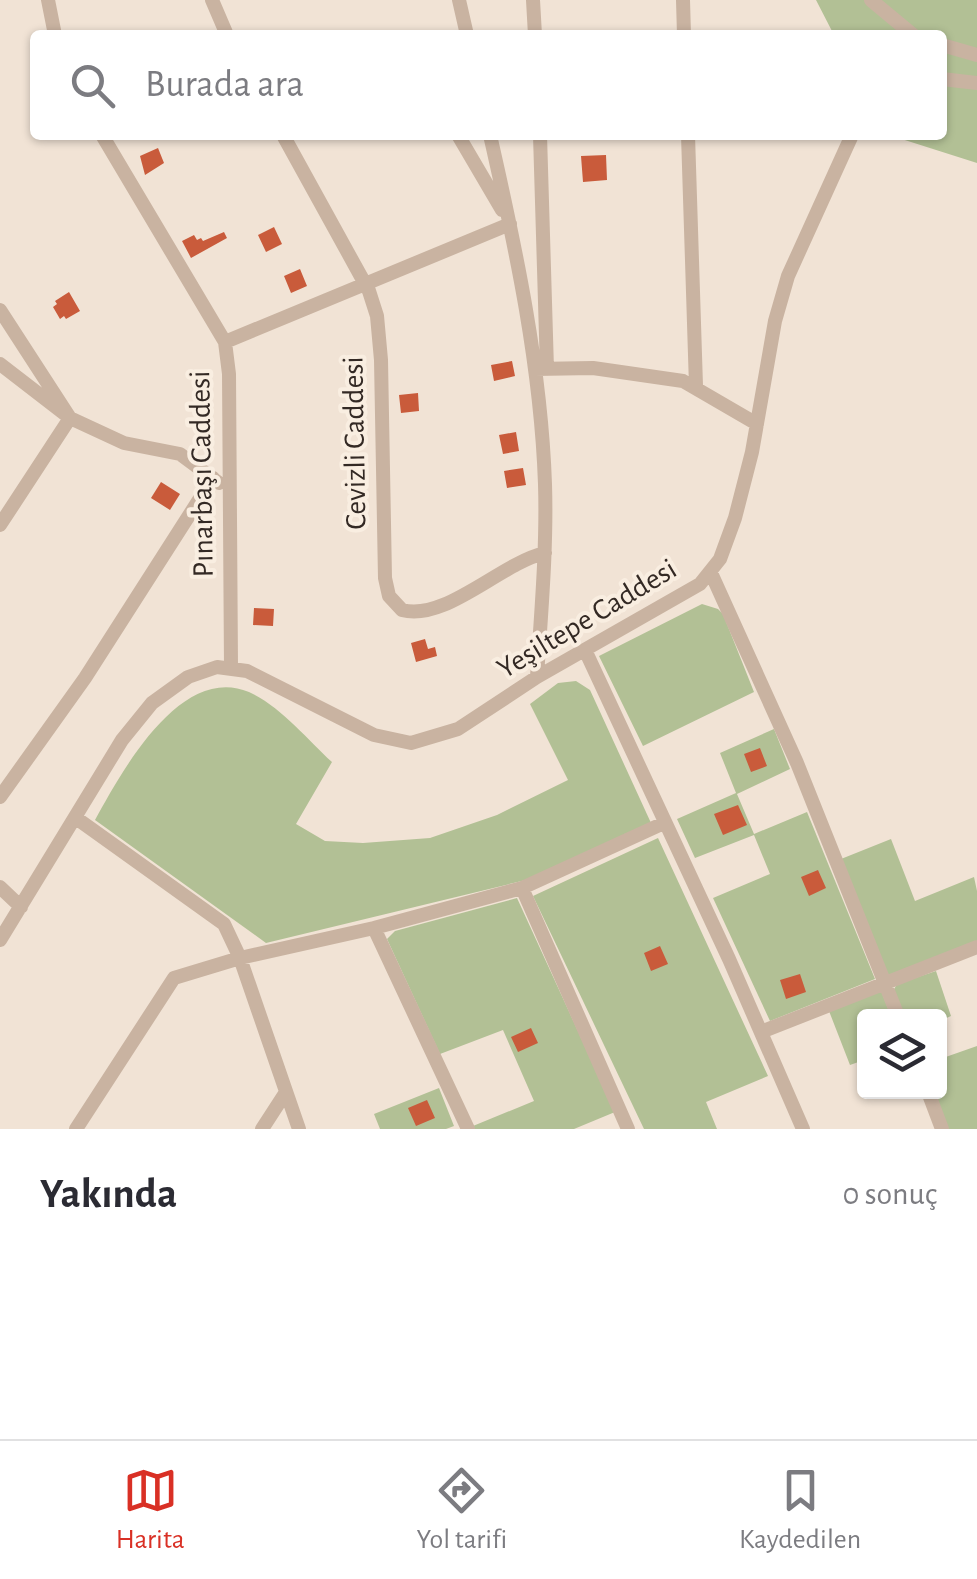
<!DOCTYPE html>
<html lang="tr">
<meta charset="utf-8">
<style>
:root{--surface:#fff;--page:#f7f7f7;--text:#2b2b33;--muted:#7c7c81;--line:#e1e1e2;--accent:#d93025}
body{margin:0;font-family:"Alegreya Sans",sans-serif;background:var(--page);color:var(--text)}
.controls{position:absolute;right:30px;bottom:30px;display:grid;overflow:hidden;border-radius:10px;box-shadow:0 2px 8px #0004}
.controls button{width:90px;height:90px;display:grid;place-items:center;padding:0;border:0;border-bottom:2px solid var(--line);background:var(--surface);color:var(--text);font:50px sans-serif}
.list{margin:0;padding:0;list-style:none}
h2{display:flex;justify-content:space-between;align-items:center;height:130px;margin:0;padding:0 40px;font-size:42px}
h2 small{font-size:32px;font-weight:400;color:var(--muted)}
.icon{flex:none;width:55px;height:55px;fill:none;stroke:currentColor;stroke-width:2;stroke-linecap:round;stroke-linejoin:round}
.map{position:relative;flex:none;width:977px;height:1129px;overflow:hidden}
.search{position:absolute;background:var(--surface);box-shadow:0 2px 8px #0004;left:30px;right:30px;top:30px;height:110px;display:flex;align-items:center;gap:25px;box-sizing:border-box;padding:0 35px;border-radius:10px;color:var(--muted);font-size:38px}
.sheet{height:310px;background:var(--surface)}
nav{display:flex;justify-content:space-around;align-items:center;box-sizing:border-box;height:140px;border-top:2px solid var(--line);background:var(--surface);font-size:28px;color:var(--muted)}
nav a{display:grid;justify-items:center;gap:5px}
nav .on{color:var(--accent)}
.map>svg:first-child{display:block}
.green{fill:#b2c095}
.building{fill:#c95b3b}
.lines{fill:none;stroke-linecap:round;stroke-linejoin:round}
.minor{stroke:#c9b3a1;stroke-width:14}
.labels{text-anchor:middle;dominant-baseline:central;stroke-width:8;stroke-linejoin:round;paint-order:stroke}
.street-label{font-size:30px;fill:#332924;stroke:#f9eee1}
</style>
<div class="map">
<svg width="977" height="1129" viewBox="0 0 977 1129">
<rect width="100%" height="100%" fill="#f1e3d5"/>
<!-- green -->
<path class="green" d="M816,0H977V163L889,135H942V35H834Z
M702,604L718,609L723,614L754,692L643,746L599,656Z
M576,681L590,690L651,823L526,880L266,943L95,820C121,773 180,663 249,692C280,706 307,739 332,762L296,824L325,841L363,843L430,838L497,815L568,780L530,704L558,683Z
M774,729L790,769L737,794L754,834L807,812L875,979L770,1021L713,898L770,874L754,835L695,858L677,819L736,793L720,753Z
M658,838L768,1076L706,1102L717,1129H644L533,896Z
M891,839L915,901L974,877L977,891V942L889,977L841,859Z
M517,898L615,1112L574,1129H474L473,1126L534,1101L503,1030L440,1054L387,939L395,931Z
M936,971L951,1016L940,1021V1016H902L892,993L897,984Z
M875,991L882,993L891,1016H864V1060L850,1065L829,1011Z
M977,1046V1129H948L933,1092H940V1059Z
M439,1088L454,1126L446,1129H380L374,1114Z"/>
<!-- building -->
<path class="building" d="M158,148L164,163L145,175L140,156Z
M606,155L607,180L583,182L581,156Z
M274,227L282,244L266,252L258,235Z
M224,232L227,238L191,258L182,241L194,235L197,240L201,238L203,241Z
M300,269L307,286L291,293L284,276Z
M69,292L80,311L66,319L64,316L60,319L53,307L57,304L55,301Z
M512,361L515,376L494,381L491,365Z
M418,393L419,411L401,413L399,395Z
M516,432L519,451L503,454L499,435Z
M523,468L526,485L507,488L504,471Z
M161,482L180,494L170,510L151,498Z
M254,608L274,609L273,626L253,625Z
M425,639L428,649L435,647L437,656L416,662L411,643Z
M760,748L767,766L751,772L744,754Z
M738,805L747,825L723,835L714,814Z
M818,870L826,888L809,896L801,877Z
M660,946L668,964L651,971L644,953Z
M800,974L806,992L786,999L780,980Z
M531,1028L538,1043L518,1052L511,1037Z
M427,1100L435,1118L416,1126L408,1108Z"/>
<g class="lines">
<!-- minor -->
<path class="minor" d="M48,0L55,35
M212,0L227,35
M459,0L467,35
M533,0L535,35
M683,0L684,35
M871,0L913,35
M942,45L977,55
M942,79L977,83
M102,135L225,342L229,374L231,666
M283,135L369,291L377,316L381,360L385,578L389,596L402,610C445,622 501,563 545,553
M458,135L502,210
M490,135C516,249 541,367 545,484C547,548 541,613 537,677
M540,135L547,369
M688,135L696,386
M0,310L70,418L0,525
M225,342L510,224
M0,364L70,418L124,443L180,454L219,483
M535,369L593,368L683,381L757,424
M711,573L797,763L898,1016
M585,650L729,959L803,1129
M0,797L85,678L213,478
M76,818L224,924L240,958L299,1129
M0,887L21,907
M522,888L628,1129
M374,928L468,1129
M0,940L122,740L152,703L188,677L217,667L247,671L374,735L411,743L458,729L537,677L700,584L720,559L735,518L752,452L775,321L788,276L852,135
M761,1032L977,947
M928,1092L942,1129
M76,1129L174,978L240,958L374,928L522,888L664,823
M262,1129L286,1092"/>
</g>
<g class="labels">
<!-- street labels -->
<g class="street-label">
<text transform="translate(355 443) rotate(-91)">Cevizli Caddesi</text>
<text transform="translate(202 474) rotate(-91)">Pınarbaşı Caddesi</text>
<text transform="translate(587 619) rotate(-31)">Yeşiltepe Caddesi</text>
</g>
</g>
</svg>
<div class="controls">
<button><svg class="icon" aria-label="layers" viewBox="0 0 24 24"><path d="M12 4l9 5-9 5-9-5zM3 14l9 5 9-5"/></svg></button>
</div>
<div class="search"><svg class="icon" aria-label="search" viewBox="0 0 24 24"><circle cx="10" cy="10" r="6"/><path d="M15 15l6 6"/></svg>Burada ara</div>
</div>
<section class="sheet">
<h2>Yakında<small>0 sonuç</small></h2>
<ul class="list">
</ul>
</section>
<nav>
<a class="on"><svg class="icon" aria-label="map" viewBox="0 0 24 24"><path d="M3 6l6-2 6 2 6-2v14l-6 2-6-2-6 2zM9 4v14M15 6v14"/></svg>Harita</a>
<a><svg class="icon" aria-label="directions" viewBox="0 0 24 24"><path d="M12 3l9 9-9 9-9-9zM9 14v-3h6M13 9l2 2-2 2"/></svg>Yol tarifi</a>
<a><svg class="icon" aria-label="saved" viewBox="0 0 24 24"><path d="M7 4h10v16l-5-4-5 4z"/></svg>Kaydedilen</a>
</nav>
